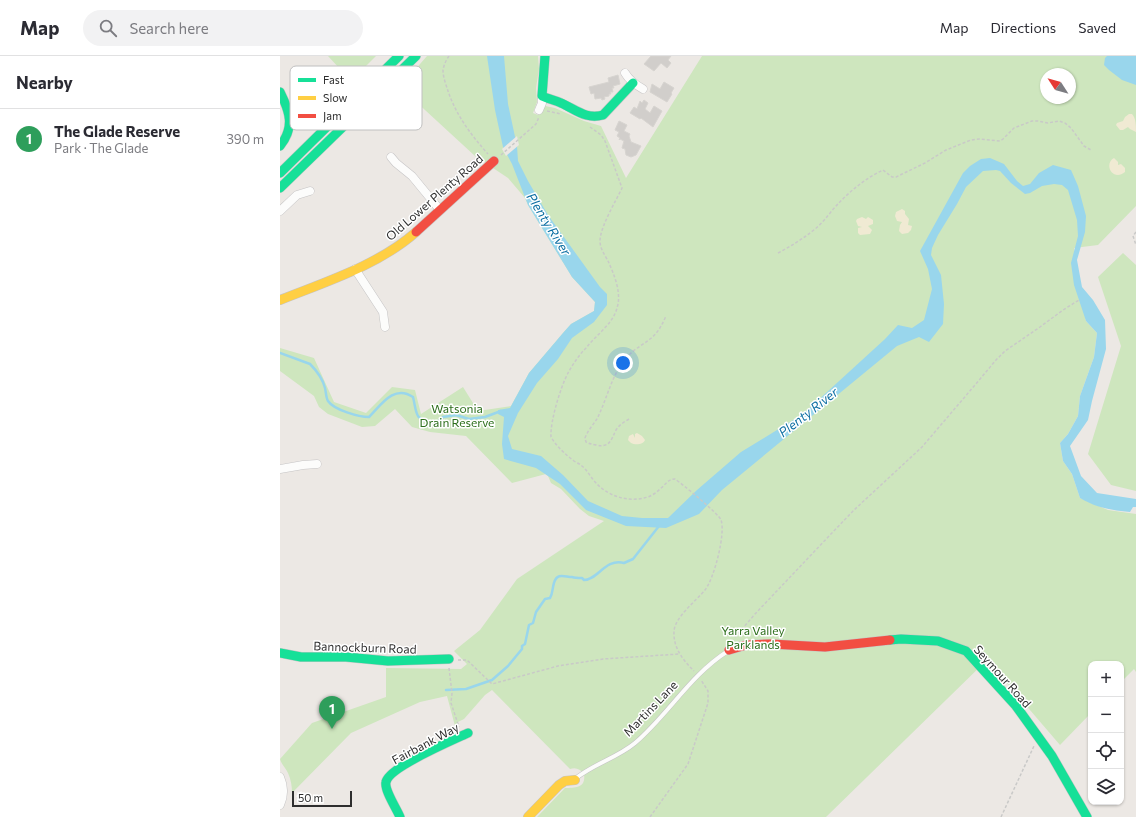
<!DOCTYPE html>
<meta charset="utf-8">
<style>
:root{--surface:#fff;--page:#f2f2f3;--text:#2b2b33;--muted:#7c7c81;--line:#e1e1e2;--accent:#706f6e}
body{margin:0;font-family:Commissioner,sans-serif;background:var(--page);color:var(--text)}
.controls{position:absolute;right:12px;bottom:12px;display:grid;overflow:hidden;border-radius:8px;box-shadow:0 1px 3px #0004}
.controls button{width:36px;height:36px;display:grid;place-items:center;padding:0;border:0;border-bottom:1px solid var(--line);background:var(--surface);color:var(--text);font:20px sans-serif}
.compass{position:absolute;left:760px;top:12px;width:36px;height:36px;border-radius:50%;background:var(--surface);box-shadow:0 1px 3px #0004;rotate:306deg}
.scale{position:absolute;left:12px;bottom:10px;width:60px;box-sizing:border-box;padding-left:4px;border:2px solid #2e2e2e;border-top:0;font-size:11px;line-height:14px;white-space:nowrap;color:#2e2e2e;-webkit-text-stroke:3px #fff;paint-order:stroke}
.you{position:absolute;left:343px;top:307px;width:14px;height:14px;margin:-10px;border:3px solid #fff;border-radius:50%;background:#1a73e8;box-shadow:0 0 0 6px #1a73e833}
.badge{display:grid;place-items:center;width:26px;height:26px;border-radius:50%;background:var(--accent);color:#fff;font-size:13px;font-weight:700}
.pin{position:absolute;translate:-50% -33px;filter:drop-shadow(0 1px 2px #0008)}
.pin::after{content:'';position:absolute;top:21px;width:14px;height:12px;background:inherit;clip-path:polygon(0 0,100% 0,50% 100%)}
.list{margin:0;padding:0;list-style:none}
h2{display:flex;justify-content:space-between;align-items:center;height:52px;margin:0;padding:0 16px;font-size:17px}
h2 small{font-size:13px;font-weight:400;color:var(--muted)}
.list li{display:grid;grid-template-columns:26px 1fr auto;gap:12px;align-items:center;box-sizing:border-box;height:60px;padding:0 16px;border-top:1px solid var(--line)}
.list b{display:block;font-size:15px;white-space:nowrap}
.list p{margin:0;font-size:13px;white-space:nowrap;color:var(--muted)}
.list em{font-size:13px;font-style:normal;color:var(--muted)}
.icon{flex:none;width:22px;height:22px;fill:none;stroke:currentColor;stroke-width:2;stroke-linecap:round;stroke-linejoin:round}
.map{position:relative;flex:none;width:856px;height:761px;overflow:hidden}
header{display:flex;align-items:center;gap:24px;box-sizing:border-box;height:56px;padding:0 20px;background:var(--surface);border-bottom:1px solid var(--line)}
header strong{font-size:19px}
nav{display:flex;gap:22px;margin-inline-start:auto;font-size:14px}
.search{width:280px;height:36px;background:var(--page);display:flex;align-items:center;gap:10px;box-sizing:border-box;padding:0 14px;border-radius:22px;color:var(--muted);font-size:15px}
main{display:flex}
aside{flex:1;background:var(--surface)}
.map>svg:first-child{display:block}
.green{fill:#cee6be;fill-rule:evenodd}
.sand{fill:#f0ead3}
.water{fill:#99d6ec}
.pier{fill:#ece8e4}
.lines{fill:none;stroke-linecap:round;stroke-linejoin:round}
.stream{stroke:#99d6ec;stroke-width:2.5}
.building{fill:#d1cecb;stroke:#d7d4d0}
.lane-casing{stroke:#c5c4c5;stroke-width:5}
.street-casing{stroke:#c5c4c5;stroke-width:9}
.fast-casing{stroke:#c5c4c5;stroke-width:10}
.slow-casing{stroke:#c5c4c5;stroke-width:10}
.jam-casing{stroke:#c5c4c5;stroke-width:10}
.path{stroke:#c9c9c8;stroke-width:1.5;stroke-dasharray:3 2;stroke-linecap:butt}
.lane{stroke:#fcfcfb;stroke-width:4}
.street{stroke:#fcfcfb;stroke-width:8}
.fast{stroke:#16e098;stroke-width:9}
.slow{stroke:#ffcf43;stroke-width:9}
.jam{stroke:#f24e42;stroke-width:9}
.labels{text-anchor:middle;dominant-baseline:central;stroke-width:3;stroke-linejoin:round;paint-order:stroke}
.street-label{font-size:12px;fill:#2e2e2e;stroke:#fff}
.park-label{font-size:12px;fill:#2c6e1b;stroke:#fff}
.water-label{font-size:13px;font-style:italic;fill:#0d6fa3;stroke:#fff}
.key{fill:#fff;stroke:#c0c0c0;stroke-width:1}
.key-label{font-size:11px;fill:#2e2e2e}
</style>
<header>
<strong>Map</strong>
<div class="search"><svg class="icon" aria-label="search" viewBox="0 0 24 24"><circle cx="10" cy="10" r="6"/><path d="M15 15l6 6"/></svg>Search here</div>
<nav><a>Map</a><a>Directions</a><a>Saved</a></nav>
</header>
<main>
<aside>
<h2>Nearby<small></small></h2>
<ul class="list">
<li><span class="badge" style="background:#2e9e5b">1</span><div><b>The Glade Reserve</b><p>Park · The Glade</p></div><em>390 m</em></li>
</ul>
</aside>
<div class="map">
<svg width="856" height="761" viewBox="0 0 856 761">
<rect width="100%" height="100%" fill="#ece8e4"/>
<!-- green -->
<path class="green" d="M48,0H96L71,25Z
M147,0H258L259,13L256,32L257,46L253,57L258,59L265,50L275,52L304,65L321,70L346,122L422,0H856V150L818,189L794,192L806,265L817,277L814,301L800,340L798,360L788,378L780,387L783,405L792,418L800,442L828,454L856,458V616L854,613L841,626V608H811V657L780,689L707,604L546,761H257L285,732C296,732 306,732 304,718C300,713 296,711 290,713L212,634L205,639L184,663L178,666L175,670L167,640L140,646L71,677L12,737C12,730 11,724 8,717C6,712 1,708 0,703L32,667L106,641V612L181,613L187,608L174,595L200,574L237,523L324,465L309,460L300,453L281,433L271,427L268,420L266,418L232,427L186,380L150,376L132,371L115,353L95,370L82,371L48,358L39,351L34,340L0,315V292L34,302L54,346L86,357L112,331L135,334L141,358L183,331L198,355L231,350L249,317L283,277L291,268L314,255L315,246L292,221L248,149L245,142L228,122L195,100L120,31ZM766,18H790V42H766Z
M843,197L856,209V435L831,429L808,398L841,290L818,221Z"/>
<!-- sand -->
<path class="sand" d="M849,58H852C856,62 856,70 856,76L850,73L848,71L843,74H840L836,69L837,67L843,65L845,61Z
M834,102L838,106V109L841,108L845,112V116C833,126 823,108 834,102Z
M622,153L625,155V158L629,163L628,169L632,170L631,174L628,177L622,178L619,175L620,169L622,166L617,165L615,160L616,156Z
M582,161L586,163L588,161L593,164V168L588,170L592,174L590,178L580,179L578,177V172L582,171L578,170L576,165L577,163Z
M357,377L362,380L365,384C363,389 355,389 351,387L348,384L349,380L353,378L355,382V378Z"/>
<!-- water -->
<path class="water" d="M207,0H224L228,48L237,90L238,105L248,125L268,159L320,231L327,238V249L314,266L292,282L278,303L257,327L238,357L228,380L232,393L261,400L283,419L308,445L342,460L362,462H388L417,434L461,396L523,358L605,283L618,269L632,272L644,264L652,233L648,213L640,195L683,117L690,110L701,103L710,102L724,108L737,125L743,130L750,128L759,117L773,109L791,114L798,130L806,160L805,176L797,204L802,231L813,244L825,264L826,293L812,345L808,364L790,390L801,420L817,437L856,443V451H853L850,456C831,454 817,452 800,442L792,418L783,405L780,387L788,378L798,360L800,340L814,301L817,277L806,265L794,229L791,207L798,180L797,164L788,134L782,129L774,128L762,130L750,137L745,138L731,127L720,115L716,114L703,115L686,131L677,148L658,179L652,192L651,199L661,219L664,248L663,268L649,286L639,281L617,290L442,434L419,458L386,472L346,470L306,454L280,428L256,412L224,403L222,388L224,361L218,358V354L230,352L249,317L283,277L291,268L314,255L315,246L292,221L248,149L232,108L223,91L215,54Z
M827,0H856V29L842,24L829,14L824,9L825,2Z"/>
<!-- pier -->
<path class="pier" d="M237,80L239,89L226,100L222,93Z"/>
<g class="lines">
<!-- stream -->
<path class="stream" d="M0,297L30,308C36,314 43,324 45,332C46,336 46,342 48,345C54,354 79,361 89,361C101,349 114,328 133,341C137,357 134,364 152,366C157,367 160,365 163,361L176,359L189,363L205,361L221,355
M166,634L186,633L212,624L228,610L242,593V590L245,588L249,569L253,567L256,556L265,543L270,542C273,537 272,533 274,527C277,516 285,521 292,521C295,522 299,522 302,522L304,524C318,524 325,502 344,507L353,503L379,470"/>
</g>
<!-- building -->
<path class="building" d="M371,0H391L388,4L391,7L387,12L381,7L374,15L364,8Z
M338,19L340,28L333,30L334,32H332L333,36H330L331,38H329V40L324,41L325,43L322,44L321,42L315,43L314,37L311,38L309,31L329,26L328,22Z
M384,26L394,32L391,37L392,38L387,46L370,36L372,28L380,33Z
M364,44L368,47L365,53L370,57L374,50L382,55L373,71L361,62L360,63L350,57L354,51L357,53L360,45L362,47Z
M339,65L347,69L344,75L350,78L349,80L351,86L361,90L356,99L351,101L346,99L345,93L342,92L344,85L340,83L339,84L340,82L337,80L339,76L335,74Z"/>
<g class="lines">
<!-- lane casing -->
<g class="lane-casing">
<path id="lane" d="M295,723C313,708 337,702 355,687C388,659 410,619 448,595"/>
</g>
<!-- street casing -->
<g class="street-casing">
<path id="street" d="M345,17C349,24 356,29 363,33
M259,54L262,47V40
M111,101L116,107L132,120L160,154
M0,155L17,139L30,135
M75,213L103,256L105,271
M0,413L23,409L37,408
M0,721C4,730 4,740 0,749"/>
</g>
<!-- fast casing -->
<g class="fast-casing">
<path id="fast" d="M265,0L262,40C268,43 275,44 281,47C295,53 306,64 323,59L353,27
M0,36C10,56 15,71 0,90
M0,117L119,0
M0,132L136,0
M610,584L621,583L658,585L686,595L736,650L772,700L807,761
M0,597L21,601H66L108,605L169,603
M120,761C117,753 104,734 106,726C109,711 173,684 188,677"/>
</g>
<!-- slow casing -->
<g class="slow-casing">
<path id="slow" d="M0,244C45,226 99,209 136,176
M248,761L279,729L285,725L295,724"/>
</g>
<!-- jam casing -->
<g class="jam-casing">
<path id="jam" d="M136,176L214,105
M449,594L466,589L491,588L545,591L610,584"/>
</g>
<!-- path -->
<path class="path" d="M169,0C166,4 164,9 163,14C163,21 166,29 168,35C176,59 191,79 208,98
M267,55L281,58
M310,71L321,79L325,85L342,132C336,145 320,171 320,185C320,193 325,199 328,205C334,218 342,237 337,252C333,268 316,279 306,292C299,299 293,308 288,317C281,330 270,365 271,381C277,391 285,398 294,405C297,407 300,408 302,410C308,415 311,422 316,427C328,440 347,446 364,442C370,441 376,437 380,433C385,429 388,423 395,423C401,427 439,458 441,464C446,477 434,523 425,534C416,545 395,561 394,575C393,592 403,604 414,615
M221,99L256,68L259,61
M856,176L853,180L856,189
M498,197C511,190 523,183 535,173C544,166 550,156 558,148C570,135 586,122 603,114L612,121H616L645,107L666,94L691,84L699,83L720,85L723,83L734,72L752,65H758L768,67L779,65L785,67L791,72L804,90L811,94
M349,363C344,366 339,369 336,374C331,384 330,392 316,389C312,388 309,388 306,386L305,382C308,374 314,368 318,361C328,340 333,314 350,298C356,292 364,288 370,283C378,277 382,269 386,260
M455,581L475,558L550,479L574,454L642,391L695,329L716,304L725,295L760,271L783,254L799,244
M178,604H187L212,628L278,610L323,603L399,598
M169,612L172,637L171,647L179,671
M370,761L408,708L428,647V635L421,624
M721,761L754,690"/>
<!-- lane -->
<use href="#lane" class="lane"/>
<!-- street -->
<use href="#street" class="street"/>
<!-- fast -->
<use href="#fast" class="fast"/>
<!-- slow -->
<use href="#slow" class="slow"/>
<!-- jam -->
<use href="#jam" class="jam"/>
</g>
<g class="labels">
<!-- street labels -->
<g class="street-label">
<text transform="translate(154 141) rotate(-41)">Old Lower Plenty Road</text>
<text transform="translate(85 591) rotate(2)">Bannockburn Road</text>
<text transform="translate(723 620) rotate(48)">Seymour Road</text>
<text transform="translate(370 652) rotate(-46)">Martins Lane</text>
<text transform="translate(145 687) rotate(-28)">Fairbank Way</text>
</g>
<!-- park labels -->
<g class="park-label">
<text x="177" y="352">Watsonia<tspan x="177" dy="14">Drain Reserve</tspan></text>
<text x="473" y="574">Yarra Valley<tspan x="473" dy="14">Parklands</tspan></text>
</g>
<!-- water labels -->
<g class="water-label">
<text transform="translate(269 168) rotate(58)">Plenty River</text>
<text transform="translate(528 356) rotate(-38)">Plenty River</text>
</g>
</g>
<!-- legend -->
<rect x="10" y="10" width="132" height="64" rx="6" class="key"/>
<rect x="18" y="22" width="18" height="4" fill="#16e098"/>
<rect x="18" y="40" width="18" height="4" fill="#ffcf43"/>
<rect x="18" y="58" width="18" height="4" fill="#f24e42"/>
<g class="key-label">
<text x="43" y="28">Fast</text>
<text x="43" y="46">Slow</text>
<text x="43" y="64">Jam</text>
</g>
</svg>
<div class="controls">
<button>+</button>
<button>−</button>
<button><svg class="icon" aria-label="locate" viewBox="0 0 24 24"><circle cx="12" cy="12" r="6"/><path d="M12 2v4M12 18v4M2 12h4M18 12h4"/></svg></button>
<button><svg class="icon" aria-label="layers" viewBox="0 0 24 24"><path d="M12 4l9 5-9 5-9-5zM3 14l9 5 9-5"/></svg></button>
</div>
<svg class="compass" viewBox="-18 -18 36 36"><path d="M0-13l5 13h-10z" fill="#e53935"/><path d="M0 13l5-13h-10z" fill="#7c7c81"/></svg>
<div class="scale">50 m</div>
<div class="you"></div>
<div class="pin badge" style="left:52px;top:673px;background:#2e9e5b">1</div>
</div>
</main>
